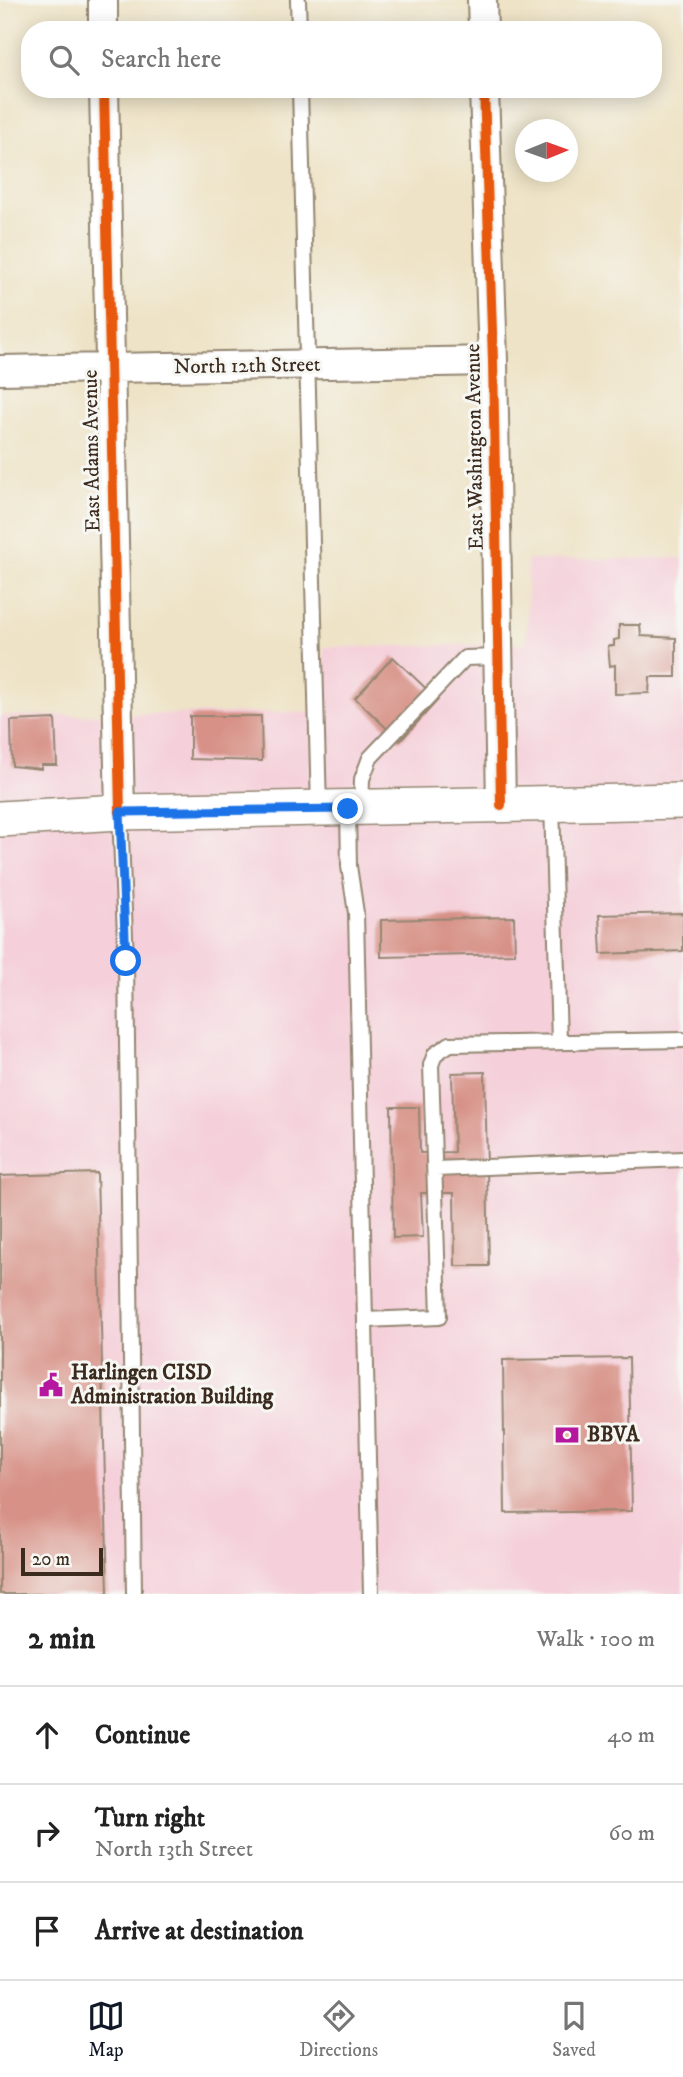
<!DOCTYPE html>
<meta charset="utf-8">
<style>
:root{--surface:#fff;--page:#f6f6f6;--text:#222;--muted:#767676;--line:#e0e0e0;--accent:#111827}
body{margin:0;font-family:"IM FELL DW Pica",serif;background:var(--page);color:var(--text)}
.compass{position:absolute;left:515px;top:119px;width:63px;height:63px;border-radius:50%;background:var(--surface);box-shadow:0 4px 18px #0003;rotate:89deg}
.scale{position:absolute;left:21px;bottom:18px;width:82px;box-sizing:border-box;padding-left:7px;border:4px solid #3b2a1e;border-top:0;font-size:19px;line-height:24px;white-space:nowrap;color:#3b2a1e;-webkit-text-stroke:5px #f6f6f2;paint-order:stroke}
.stop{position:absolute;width:21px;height:21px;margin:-16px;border:5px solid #1a73e8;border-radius:50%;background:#fff}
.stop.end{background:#1a73e8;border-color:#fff;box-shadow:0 2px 7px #0008}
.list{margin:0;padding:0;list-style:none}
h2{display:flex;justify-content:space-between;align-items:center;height:91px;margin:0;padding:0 28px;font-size:30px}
h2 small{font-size:23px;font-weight:400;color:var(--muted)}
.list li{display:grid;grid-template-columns:46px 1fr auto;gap:21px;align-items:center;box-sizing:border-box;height:98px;padding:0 28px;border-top:2px solid var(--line)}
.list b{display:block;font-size:26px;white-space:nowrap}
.list p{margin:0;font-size:23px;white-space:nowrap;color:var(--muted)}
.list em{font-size:23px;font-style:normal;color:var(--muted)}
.icon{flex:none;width:38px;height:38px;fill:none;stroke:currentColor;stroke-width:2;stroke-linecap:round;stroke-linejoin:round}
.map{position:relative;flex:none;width:683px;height:1594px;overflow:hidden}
.search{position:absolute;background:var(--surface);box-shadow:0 4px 18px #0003;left:21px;right:21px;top:21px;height:77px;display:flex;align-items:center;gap:18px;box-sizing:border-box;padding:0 24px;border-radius:28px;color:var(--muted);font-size:26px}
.sheet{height:385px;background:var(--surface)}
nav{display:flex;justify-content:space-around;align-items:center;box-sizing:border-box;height:98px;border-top:2px solid var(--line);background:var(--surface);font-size:19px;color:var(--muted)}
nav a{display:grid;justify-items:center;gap:4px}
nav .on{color:var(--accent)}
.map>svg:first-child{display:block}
.built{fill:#f5cfd9}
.building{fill:#d79186}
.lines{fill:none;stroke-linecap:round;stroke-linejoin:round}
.service-casing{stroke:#948672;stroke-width:18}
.minor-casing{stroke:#948672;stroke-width:32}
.tertiary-casing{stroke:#948672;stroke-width:38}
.service{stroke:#fff;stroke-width:14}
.minor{stroke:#fff;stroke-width:28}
.tertiary{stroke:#fff;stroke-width:35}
.cycleway-casing{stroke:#f6f6f2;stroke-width:15}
.cycleway{stroke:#e8590c;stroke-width:10}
.route{stroke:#1a73e8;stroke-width:9}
.labels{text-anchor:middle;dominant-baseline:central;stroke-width:6;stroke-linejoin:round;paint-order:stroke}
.street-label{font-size:21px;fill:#3b2a1e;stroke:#f6f6f2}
.poi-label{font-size:21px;font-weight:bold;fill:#3b2a1e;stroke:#f6f6f2;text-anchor:start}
</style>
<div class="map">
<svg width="683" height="1594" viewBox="0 0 683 1594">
<rect width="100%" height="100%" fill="#f6f6f2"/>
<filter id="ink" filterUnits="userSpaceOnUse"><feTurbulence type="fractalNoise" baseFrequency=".0143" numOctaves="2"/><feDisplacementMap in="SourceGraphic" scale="14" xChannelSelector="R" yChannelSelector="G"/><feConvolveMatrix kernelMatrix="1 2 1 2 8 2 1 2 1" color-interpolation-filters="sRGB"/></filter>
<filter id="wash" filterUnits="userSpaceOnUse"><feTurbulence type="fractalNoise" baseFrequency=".00686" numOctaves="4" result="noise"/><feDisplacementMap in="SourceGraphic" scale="28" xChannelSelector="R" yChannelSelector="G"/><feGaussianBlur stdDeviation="1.57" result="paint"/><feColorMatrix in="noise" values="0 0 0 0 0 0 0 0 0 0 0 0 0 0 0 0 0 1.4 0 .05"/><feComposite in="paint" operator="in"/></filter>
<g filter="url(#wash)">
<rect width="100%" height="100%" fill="#eee3c6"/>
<!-- built -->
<path class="built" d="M683,558V1594H0V716L325,712L324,647L527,644V560Z"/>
<g id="blocks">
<!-- building -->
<path class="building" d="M619,625H640L641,636L676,638V677H650L649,693L615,694V665L610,666L608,646H614V640L619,639Z
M393,657L438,700L400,741L355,698Z
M190,716H261L262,761L190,759Z
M55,719L57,765H41V769L12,766L11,721Z
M683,913V951L601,954L599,915Z
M514,917L515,954L381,957V920Z
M485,1072L489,1266H455L454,1193H421L423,1237L393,1238L391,1107H419L420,1153L454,1152L452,1073Z
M97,1173L108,1594H0V1176Z
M629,1358L632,1511L505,1513L503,1360Z"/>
</g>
</g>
<g filter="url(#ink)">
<use href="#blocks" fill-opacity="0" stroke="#948672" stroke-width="2"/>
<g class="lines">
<!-- service casing -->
<g class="service-casing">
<path id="service" d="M298,0L299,30
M300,89L319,809
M552,804L559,1042
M361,808L362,779L370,758L465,658L498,657
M348,809L349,866L356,913L371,1594
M120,812L126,961L134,1594
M435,1169L683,1159
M365,1320L439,1317L431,1065L435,1054L450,1044L683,1040"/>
</g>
<!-- minor casing -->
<g class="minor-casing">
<path id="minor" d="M103,0V30
M482,0L483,30
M104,89L120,812
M484,89L493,361L501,805
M0,370L493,361"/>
</g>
<!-- tertiary casing -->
<g class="tertiary-casing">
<path id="tertiary" d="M0,819L120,812L683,801"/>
</g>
<!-- service -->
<use href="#service" class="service"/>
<!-- minor -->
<use href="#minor" class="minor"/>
<!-- tertiary -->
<use href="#tertiary" class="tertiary"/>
<!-- cycleway casing -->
<g class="cycleway-casing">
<path id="cycleway" d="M104,89L120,812
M484,89L493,361L501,805"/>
</g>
<!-- cycleway -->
<use href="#cycleway" class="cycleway"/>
</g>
</g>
<g class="lines" filter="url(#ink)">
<!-- route -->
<path class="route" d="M126,961L120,812L348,809"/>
</g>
<!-- icons -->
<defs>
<g id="civic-bare" transform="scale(1.89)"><path d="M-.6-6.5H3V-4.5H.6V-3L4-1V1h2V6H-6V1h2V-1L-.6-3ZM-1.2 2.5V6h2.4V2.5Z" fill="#b5179e" stroke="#f6f6f2" stroke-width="2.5" paint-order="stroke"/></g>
<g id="bank-bare" transform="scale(1.89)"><path d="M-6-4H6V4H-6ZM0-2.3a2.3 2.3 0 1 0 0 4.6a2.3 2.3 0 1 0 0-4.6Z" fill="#b5179e" stroke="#f6f6f2" stroke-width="2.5" paint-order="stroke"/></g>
</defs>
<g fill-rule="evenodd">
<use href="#civic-bare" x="51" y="1385"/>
<use href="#bank-bare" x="567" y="1435"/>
</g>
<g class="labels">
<!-- street labels -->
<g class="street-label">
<text transform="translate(247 366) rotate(-1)">North 12th Street</text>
<text transform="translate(475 447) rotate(-91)">East Washington Avenue</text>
<text transform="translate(92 451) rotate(-91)">East Adams Avenue</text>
</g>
<!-- poi labels -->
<g class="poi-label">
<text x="71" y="1373">Harlingen CISD<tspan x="71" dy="24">Administration Building</tspan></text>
<text x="587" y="1435">BBVA</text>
</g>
</g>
</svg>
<svg class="compass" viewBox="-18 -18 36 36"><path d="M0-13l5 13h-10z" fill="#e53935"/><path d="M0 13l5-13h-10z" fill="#767676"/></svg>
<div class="scale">20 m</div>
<div class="stop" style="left:126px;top:961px"></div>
<div class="stop end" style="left:348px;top:809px"></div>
<div class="search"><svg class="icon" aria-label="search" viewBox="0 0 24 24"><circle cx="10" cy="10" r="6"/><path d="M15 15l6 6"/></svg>Search here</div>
</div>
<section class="sheet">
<h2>2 min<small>Walk · 100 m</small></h2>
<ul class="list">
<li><svg class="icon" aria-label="ahead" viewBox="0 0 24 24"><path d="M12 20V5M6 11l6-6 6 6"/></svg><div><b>Continue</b></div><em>40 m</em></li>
<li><svg class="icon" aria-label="right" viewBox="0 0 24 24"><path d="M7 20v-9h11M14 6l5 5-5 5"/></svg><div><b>Turn right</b><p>North 13th Street</p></div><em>60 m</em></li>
<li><svg class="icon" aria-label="arrive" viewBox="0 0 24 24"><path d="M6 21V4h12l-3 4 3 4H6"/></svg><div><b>Arrive at destination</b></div></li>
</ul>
</section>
<nav>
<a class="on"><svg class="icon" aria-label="map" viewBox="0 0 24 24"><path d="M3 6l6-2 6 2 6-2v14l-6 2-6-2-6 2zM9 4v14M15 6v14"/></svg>Map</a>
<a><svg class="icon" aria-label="directions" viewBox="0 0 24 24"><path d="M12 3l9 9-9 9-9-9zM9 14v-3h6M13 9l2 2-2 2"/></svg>Directions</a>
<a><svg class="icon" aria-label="saved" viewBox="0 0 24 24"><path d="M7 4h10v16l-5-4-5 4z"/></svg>Saved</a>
</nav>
